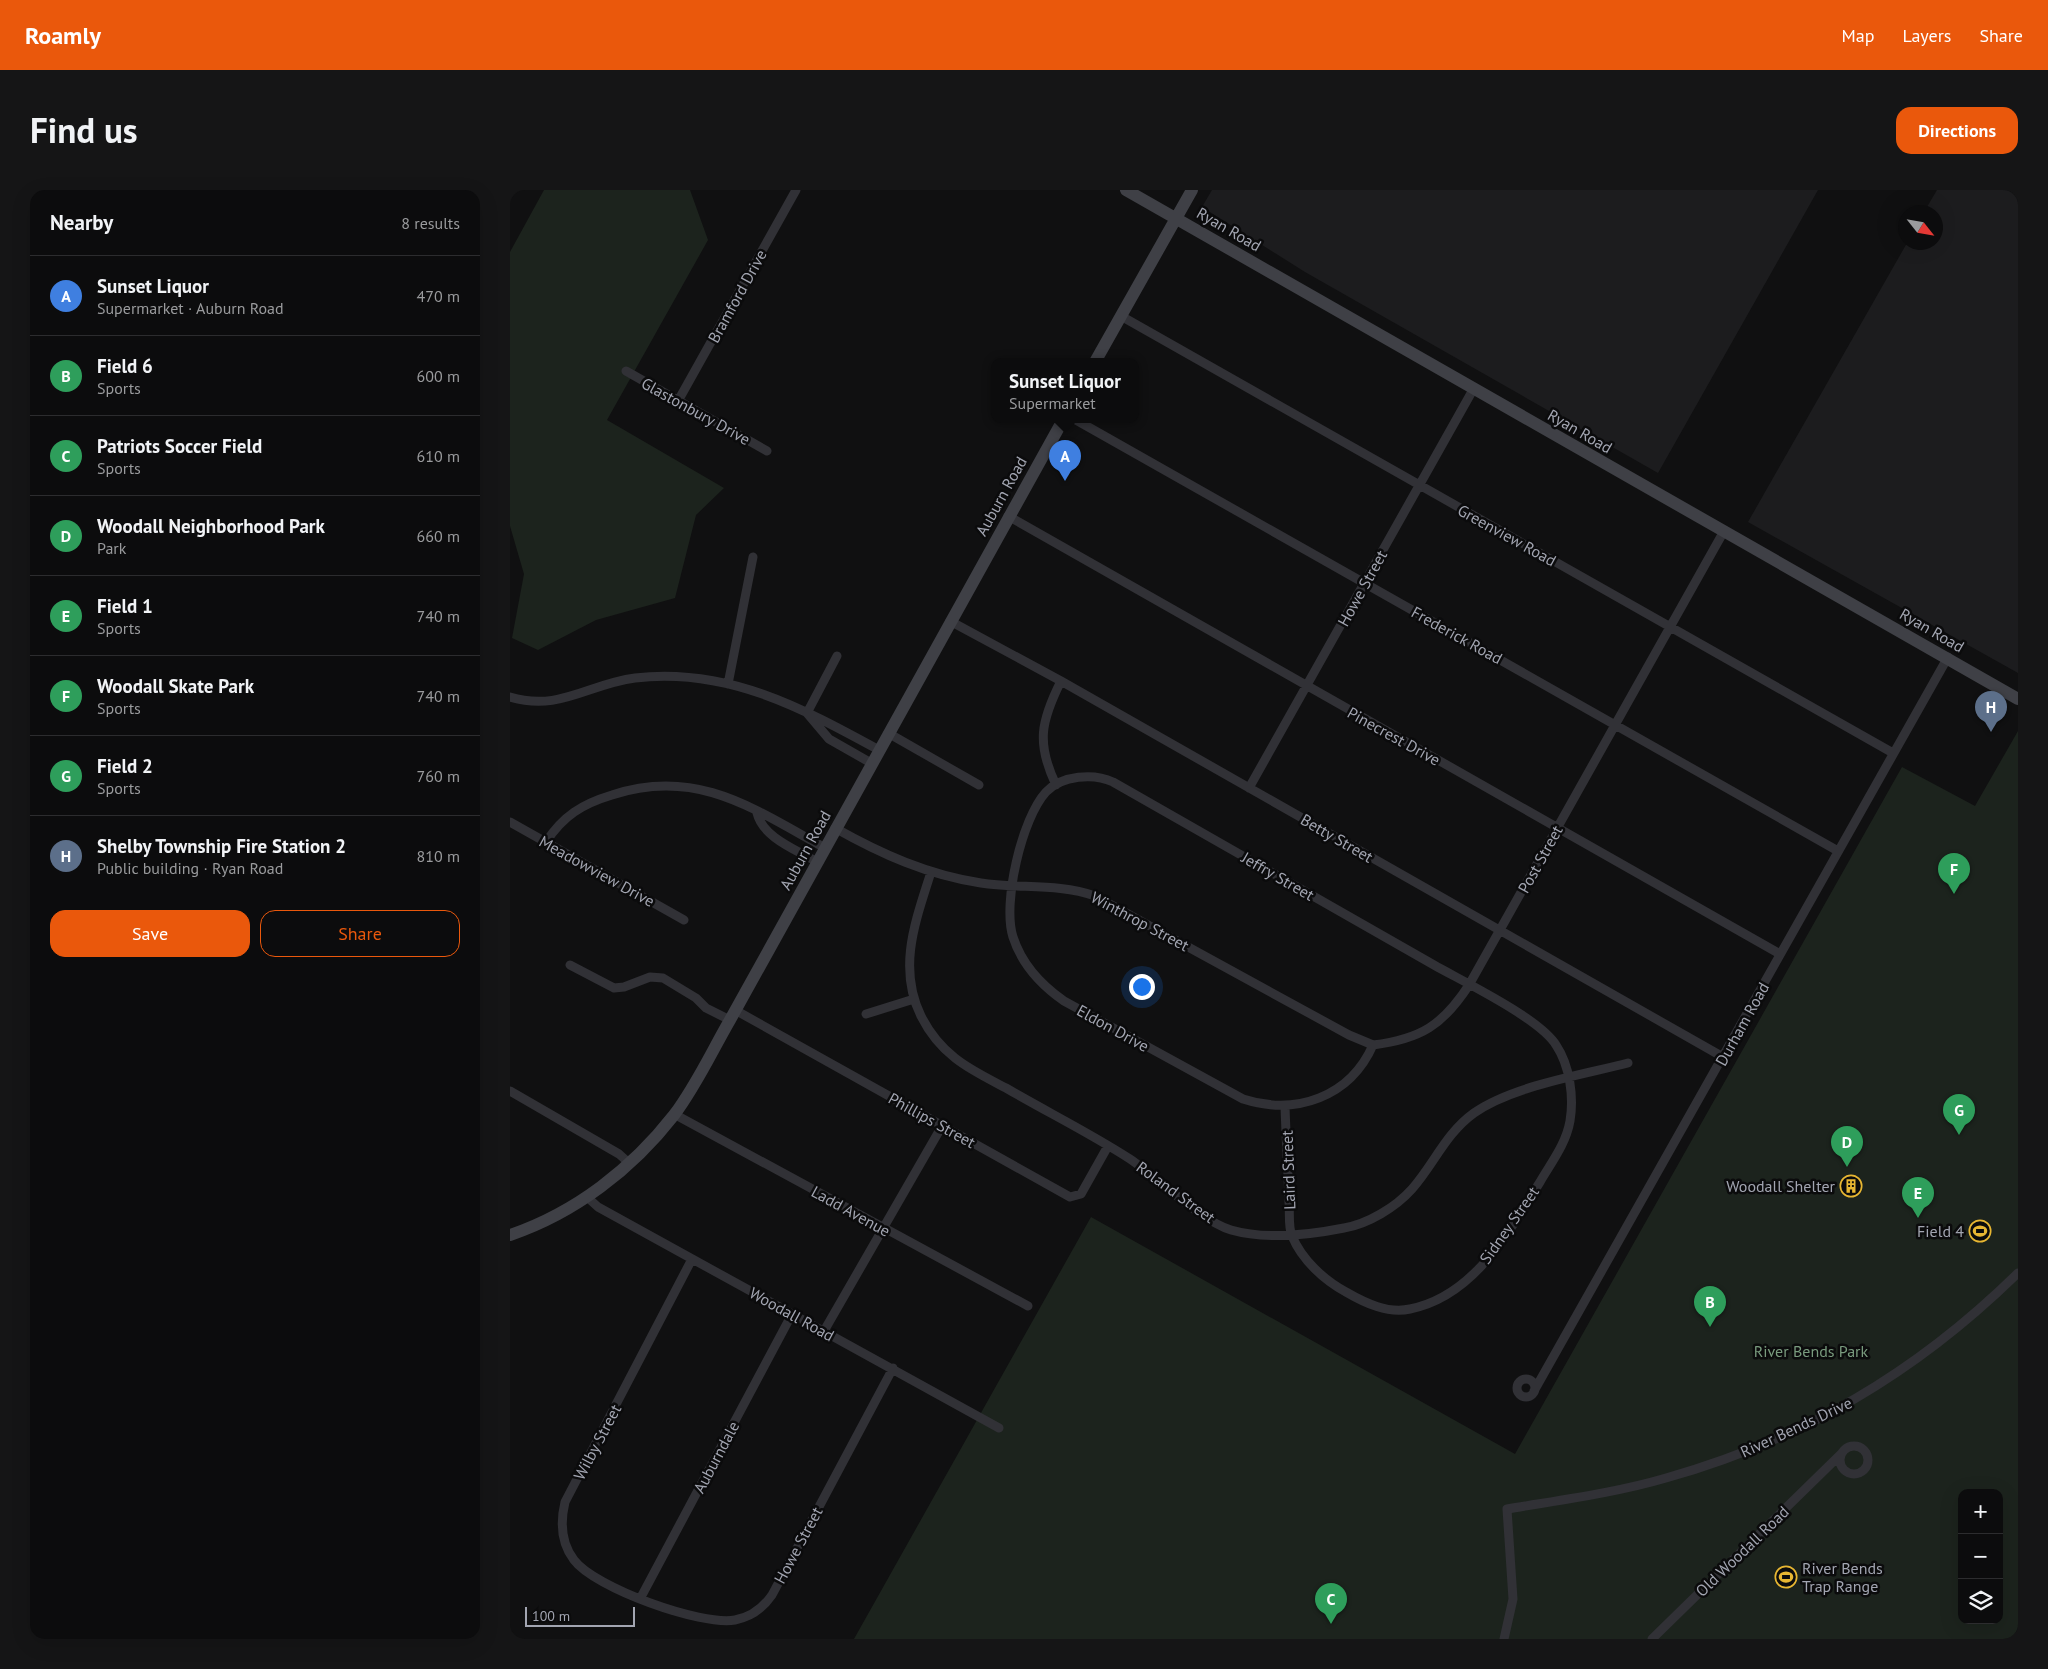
<!DOCTYPE html>
<meta charset="utf-8">
<style>
:root{--surface:#0c0c0d;--page:#151516;--text:#f1f3f6;--muted:#9a9b9d;--line:#2c2c2e;--accent:#ea580c}
body{margin:0;font-family:"PT Sans",sans-serif;background:var(--page);color:var(--text)}
.controls{position:absolute;right:15px;bottom:15px;display:grid;overflow:hidden;border-radius:10px;box-shadow:0 5px 20px #0002}
.controls button{width:45px;height:45px;display:grid;place-items:center;padding:0;border:0;border-bottom:1px solid var(--line);background:var(--surface);color:var(--text);font:25px sans-serif}
.compass{position:absolute;left:1388px;top:15px;width:45px;height:45px;border-radius:50%;background:var(--surface);box-shadow:0 5px 20px #0002;rotate:121deg}
.scale{position:absolute;left:15px;bottom:12px;width:110px;box-sizing:border-box;padding-left:5px;border:2px solid #a2a5b1;border-top:0;font-size:14px;line-height:18px;white-space:nowrap;color:#a2a5b1;-webkit-text-stroke:4px #0b0b0c;paint-order:stroke}
.you{position:absolute;left:631px;top:796px;width:18px;height:18px;margin:-12px;border:4px solid #fff;border-radius:50%;background:#1a73e8;box-shadow:0 0 0 8px #1a73e833}
.badge{display:grid;place-items:center;width:32px;height:32px;border-radius:50%;background:var(--accent);color:#fff;font-size:16px;font-weight:700}
.pin{position:absolute;translate:-50% -41px;filter:drop-shadow(0 1px 2px #0008)}
.pin::after{content:'';position:absolute;top:26px;width:18px;height:15px;background:inherit;clip-path:polygon(0 0,100% 0,50% 100%)}
.popup{position:absolute;left:481px;top:168px;width:148px;height:65px;box-sizing:border-box;display:grid;place-content:center;border-radius:10px;background:var(--surface);filter:drop-shadow(0 1px 4px #0005);font-size:16px;white-space:nowrap;color:var(--muted)}
.popup b{font-size:19px;color:var(--text)}
.popup::after{content:'';position:absolute;left:50%;top:100%;margin-left:-10px;border:10px solid transparent;border-top-color:var(--surface)}
.list{margin:0;padding:0;list-style:none}
h2{display:flex;justify-content:space-between;align-items:center;height:65px;margin:0;padding:0 20px;font-size:21px}
h2 small{font-size:16px;font-weight:400;color:var(--muted)}
.list li{display:grid;grid-template-columns:32px 1fr auto;gap:15px;align-items:center;box-sizing:border-box;height:80px;padding:0 20px;border-top:1px solid var(--line)}
.list b{display:block;font-size:19px;white-space:nowrap}
.list p{margin:0;font-size:16px;white-space:nowrap;color:var(--muted)}
.list em{font-size:16px;font-style:normal;color:var(--muted)}
.actions{display:flex;gap:10px;padding:15px 20px}
.actions a{flex:1;padding:11px 0;border:1px solid var(--accent);border-radius:15px;text-align:center;font-size:18px;color:var(--accent)}
.actions .main{background:var(--accent);color:#fff}
.icon{flex:none;width:28px;height:28px;fill:none;stroke:currentColor;stroke-width:2;stroke-linecap:round;stroke-linejoin:round}
.map{position:relative;flex:none;width:1508px;height:1449px;overflow:hidden;border-radius:15px}
header{display:flex;align-items:center;gap:30px;box-sizing:border-box;height:70px;padding:0 25px;background:var(--accent);color:#fff}
header strong{font-size:24px}
nav{display:flex;gap:28px;margin-inline-start:auto;font-size:18px}
.intro{display:flex;align-items:center;justify-content:space-between;box-sizing:border-box;height:120px;padding:0 30px}
h1{margin:0;font-size:35px}
.button{padding:12px 22px;border-radius:15px;background:var(--accent);color:#fff;font-size:18px;font-weight:700}
main{display:flex;gap:30px;padding:0 30px}
aside{flex:1;background:var(--surface);border-radius:15px;box-shadow:0 5px 20px #0002}
.map>svg:first-child{display:block}
.built{fill:#1c1c1e}
.green{fill:#1c231d;fill-rule:evenodd}
.lines{fill:none;stroke-linecap:round;stroke-linejoin:round}
.street{stroke:#313136;stroke-width:9}
.secondary{stroke:#3f4046;stroke-width:12}
.labels{text-anchor:middle;dominant-baseline:central;stroke-width:5;stroke-linejoin:round;paint-order:stroke}
.street-label{font-size:16px;fill:#a2a5b1;stroke:#0b0b0c}
.poi-label{font-size:16px;fill:#a2a5b1;stroke:#0b0b0c;text-anchor:end}
.park-label{font-size:16px;fill:#799b7e;stroke:#0b0b0c}
</style>
<header>
<strong>Roamly</strong>
<nav><a>Map</a><a>Layers</a><a>Share</a></nav>
</header>
<div class="intro"><h1>Find us</h1><a class="button">Directions</a></div>
<main>
<aside>
<h2>Nearby<small>8 results</small></h2>
<ul class="list">
<li><span class="badge" style="background:#3f7fe0">A</span><div><b>Sunset Liquor</b><p>Supermarket · Auburn Road</p></div><em>470 m</em></li>
<li><span class="badge" style="background:#2e9e5b">B</span><div><b>Field 6</b><p>Sports</p></div><em>600 m</em></li>
<li><span class="badge" style="background:#2e9e5b">C</span><div><b>Patriots Soccer Field</b><p>Sports</p></div><em>610 m</em></li>
<li><span class="badge" style="background:#2e9e5b">D</span><div><b>Woodall Neighborhood Park</b><p>Park</p></div><em>660 m</em></li>
<li><span class="badge" style="background:#2e9e5b">E</span><div><b>Field 1</b><p>Sports</p></div><em>740 m</em></li>
<li><span class="badge" style="background:#2e9e5b">F</span><div><b>Woodall Skate Park</b><p>Sports</p></div><em>740 m</em></li>
<li><span class="badge" style="background:#2e9e5b">G</span><div><b>Field 2</b><p>Sports</p></div><em>760 m</em></li>
<li><span class="badge" style="background:#5c6f8a">H</span><div><b>Shelby Township Fire Station 2</b><p>Public building · Ryan Road</p></div><em>810 m</em></li>
</ul>
<div class="actions"><a class="main">Save</a><a>Share</a></div>
</aside>
<div class="map">
<svg width="1508" height="1449" viewBox="0 0 1508 1449">
<rect width="100%" height="100%" fill="#101011"/>
<!-- built -->
<path class="built" d="M702,0H1308L1148,283L795,82L692,17Z
M1427,0H1508V483L1238,332L1397,53L1426,52V22H1414Z"/>
<!-- green -->
<path class="green" d="M34,0H180L198,50L97,230L214,298L186,325L165,408L86,430L28,460L2,448L14,384L0,336V62Z
M1508,541V1449H344L581,1027L1005,1264L1392,577L1465,616ZM1452,1303H1489V1430H1452Z"/>
<g class="lines">
<!-- street -->
<path class="street" d="M611,126L1383,563
M116,181L257,261
M168,211L286,0
M566,230L1328,661
M498,326L1270,764
M440,431L551,491L1213,867
M218,494L243,367
M0,507C49,522 78,494 125,488C217,477 292,518 369,560
M297,523L319,549L361,573
M297,523L327,466
M378,543L469,595
M546,595C526,553 531,531 551,491
M739,598L964,198
M247,623C253,648 287,660 307,672
M0,632L174,730
M325,638C371,664 418,685 471,693C510,699 548,693 585,706L839,845L863,855
M36,652C53,626 72,614 102,605C187,577 244,619 315,658
M421,682C406,730 387,777 411,826C419,842 431,857 445,868C460,880 479,889 496,898C537,922 580,943 620,969C648,988 691,1031 721,1040C756,1050 799,1045 834,1038C858,1034 886,1017 902,999C924,974 936,943 964,923C1002,896 1072,885 1118,873
M60,775L104,798L114,797L140,787L153,788L186,808L196,818L220,830
M225,820L560,1007L571,1004L598,956
M356,824L404,809
M0,901L109,964L119,973
M775,916C776,948 778,980 779,1012C780,1023 778,1037 782,1046C792,1070 814,1090 836,1102C855,1113 878,1124 900,1119C964,1106 998,1043 1030,992C1041,973 1056,954 1060,931C1064,907 1060,876 1046,855C1029,828 954,792 924,775C817,714 710,653 603,592C584,583 552,585 536,602C512,628 492,713 503,747C512,775 531,795 554,811L733,909C786,926 840,907 863,855C911,849 933,835 959,795L1214,341
M164,924L518,1116
M77,1007L88,1017L489,1238
M182,1069L55,1312C50,1333 51,1353 64,1370C85,1398 191,1436 225,1430C241,1427 253,1418 262,1405L383,1178
M314,1141L432,936
M1007 1198a9 9 0 1 1 18 0a9 9 0 1 1-18 0Z
M1024,1201L1438,467
M1330 1270a14 14 0 1 1 28 0a14 14 0 1 1-28 0Z
M130,1409L282,1124
M994,1449L1003,1409L997,1319C1050,1310 1105,1303 1156,1288C1294,1249 1406,1183 1508,1083
M1142,1449L1332,1263"/>
<!-- secondary -->
<path class="secondary" d="M616,0L1508,509
M585,172L682,0
M0,1045C65,1023 122,979 164,925C186,896 202,861 220,830L553,230"/>
</g>
<!-- icons -->
<defs>
<g id="building-ring" transform="scale(1.125)"><circle r="9.5" fill="#0b0b0c" stroke="#e7b632" stroke-width="1.5"/><path d="M-4-6H4V6H1V3H-1V6H-4ZM-2.5-4.3h1.7v1.8h-1.7ZM.8-4.3h1.7v1.8H.8ZM-2.5-1h1.7V.8h-1.7ZM.8-1h1.7V.8H.8Z" fill="#e7b632"/></g>
<g id="stadium-ring" transform="scale(1.125)"><circle r="9.5" fill="#0b0b0c" stroke="#e7b632" stroke-width="1.5"/><path d="M0-5a6.5 5 0 1 0 0 10a6.5 5 0 1 0 0-10ZM-3.5-1.8h7v3.6h-7Z" fill="#e7b632"/></g>
</defs>
<g fill-rule="evenodd">
<use href="#building-ring" x="1341" y="996"/>
<use href="#stadium-ring" x="1470" y="1041"/>
<use href="#stadium-ring" x="1276" y="1387"/>
</g>
<g class="labels">
<!-- street labels -->
<g class="street-label">
<text transform="translate(719 39) rotate(30)">Ryan Road</text>
<text transform="translate(227 106) rotate(-61)">Bramford Drive</text>
<text transform="translate(186 221) rotate(29)">Glastonbury Drive</text>
<text transform="translate(1070 241) rotate(30)">Ryan Road</text>
<text transform="translate(491 306) rotate(-61)">Auburn Road</text>
<text transform="translate(997 345) rotate(29)">Greenview Road</text>
<text transform="translate(852 398) rotate(-61)">Howe Street</text>
<text transform="translate(1422 440) rotate(30)">Ryan Road</text>
<text transform="translate(947 445) rotate(29)">Frederick Road</text>
<text transform="translate(884 546) rotate(29)">Pinecrest Drive</text>
<text transform="translate(827 648) rotate(30)">Betty Street</text>
<text transform="translate(295 660) rotate(-61)">Auburn Road</text>
<text transform="translate(1030 669) rotate(-61)">Post Street</text>
<text transform="translate(87 681) rotate(29)">Meadowview Drive</text>
<text transform="translate(768 686) rotate(30)">Jeffry Street</text>
<text transform="translate(630 731) rotate(28)">Winthrop Street</text>
<text transform="translate(1232 834) rotate(-61)">Durham Road</text>
<text transform="translate(603 838) rotate(29)">Eldon Drive</text>
<text transform="translate(422 930) rotate(29)">Phillips Street</text>
<text transform="translate(778 980) rotate(-92)">Laird Street</text>
<text transform="translate(666 1002) rotate(36)">Roland Street</text>
<text transform="translate(341 1021) rotate(29)">Ladd Avenue</text>
<text transform="translate(999 1035) rotate(-55)">Sidney Street</text>
<text transform="translate(282 1124) rotate(29)">Woodall Road</text>
<text transform="translate(1286 1237) rotate(-25)">River Bends Drive</text>
<text transform="translate(87 1252) rotate(-62)">Wilby Street</text>
<text transform="translate(206 1267) rotate(-62)">Auburndale</text>
<text transform="translate(288 1355) rotate(-62)">Howe Street</text>
<text transform="translate(1232 1361) rotate(-44)">Old Woodall Road</text>
</g>
<!-- poi labels -->
<g class="poi-label">
<text x="1325" y="996">Woodall Shelter</text>
<text x="1454" y="1041">Field 4</text>
<text x="1292" y="1378" text-anchor="start">River Bends<tspan x="1292" dy="18">Trap Range</tspan></text>
</g>
<!-- park labels -->
<g class="park-label">
<text x="1301" y="1161">River Bends Park</text>
</g>
</g>
</svg>
<div class="controls">
<button>+</button>
<button>−</button>
<button><svg class="icon" aria-label="layers" viewBox="0 0 24 24"><path d="M12 4l9 5-9 5-9-5zM3 14l9 5 9-5"/></svg></button>
</div>
<svg class="compass" viewBox="-18 -18 36 36"><path d="M0-13l5 13h-10z" fill="#e53935"/><path d="M0 13l5-13h-10z" fill="#9a9b9d"/></svg>
<div class="scale">100 m</div>
<div class="you"></div>
<div class="pin badge" style="left:555px;top:291px;background:#3f7fe0">A</div>
<div class="popup"><b>Sunset Liquor</b>Supermarket</div>
<div class="pin badge" style="left:1200px;top:1137px;background:#2e9e5b">B</div>
<div class="pin badge" style="left:821px;top:1434px;background:#2e9e5b">C</div>
<div class="pin badge" style="left:1337px;top:977px;background:#2e9e5b">D</div>
<div class="pin badge" style="left:1408px;top:1028px;background:#2e9e5b">E</div>
<div class="pin badge" style="left:1444px;top:704px;background:#2e9e5b">F</div>
<div class="pin badge" style="left:1449px;top:945px;background:#2e9e5b">G</div>
<div class="pin badge" style="left:1481px;top:542px;background:#5c6f8a">H</div>
</div>
</main>
